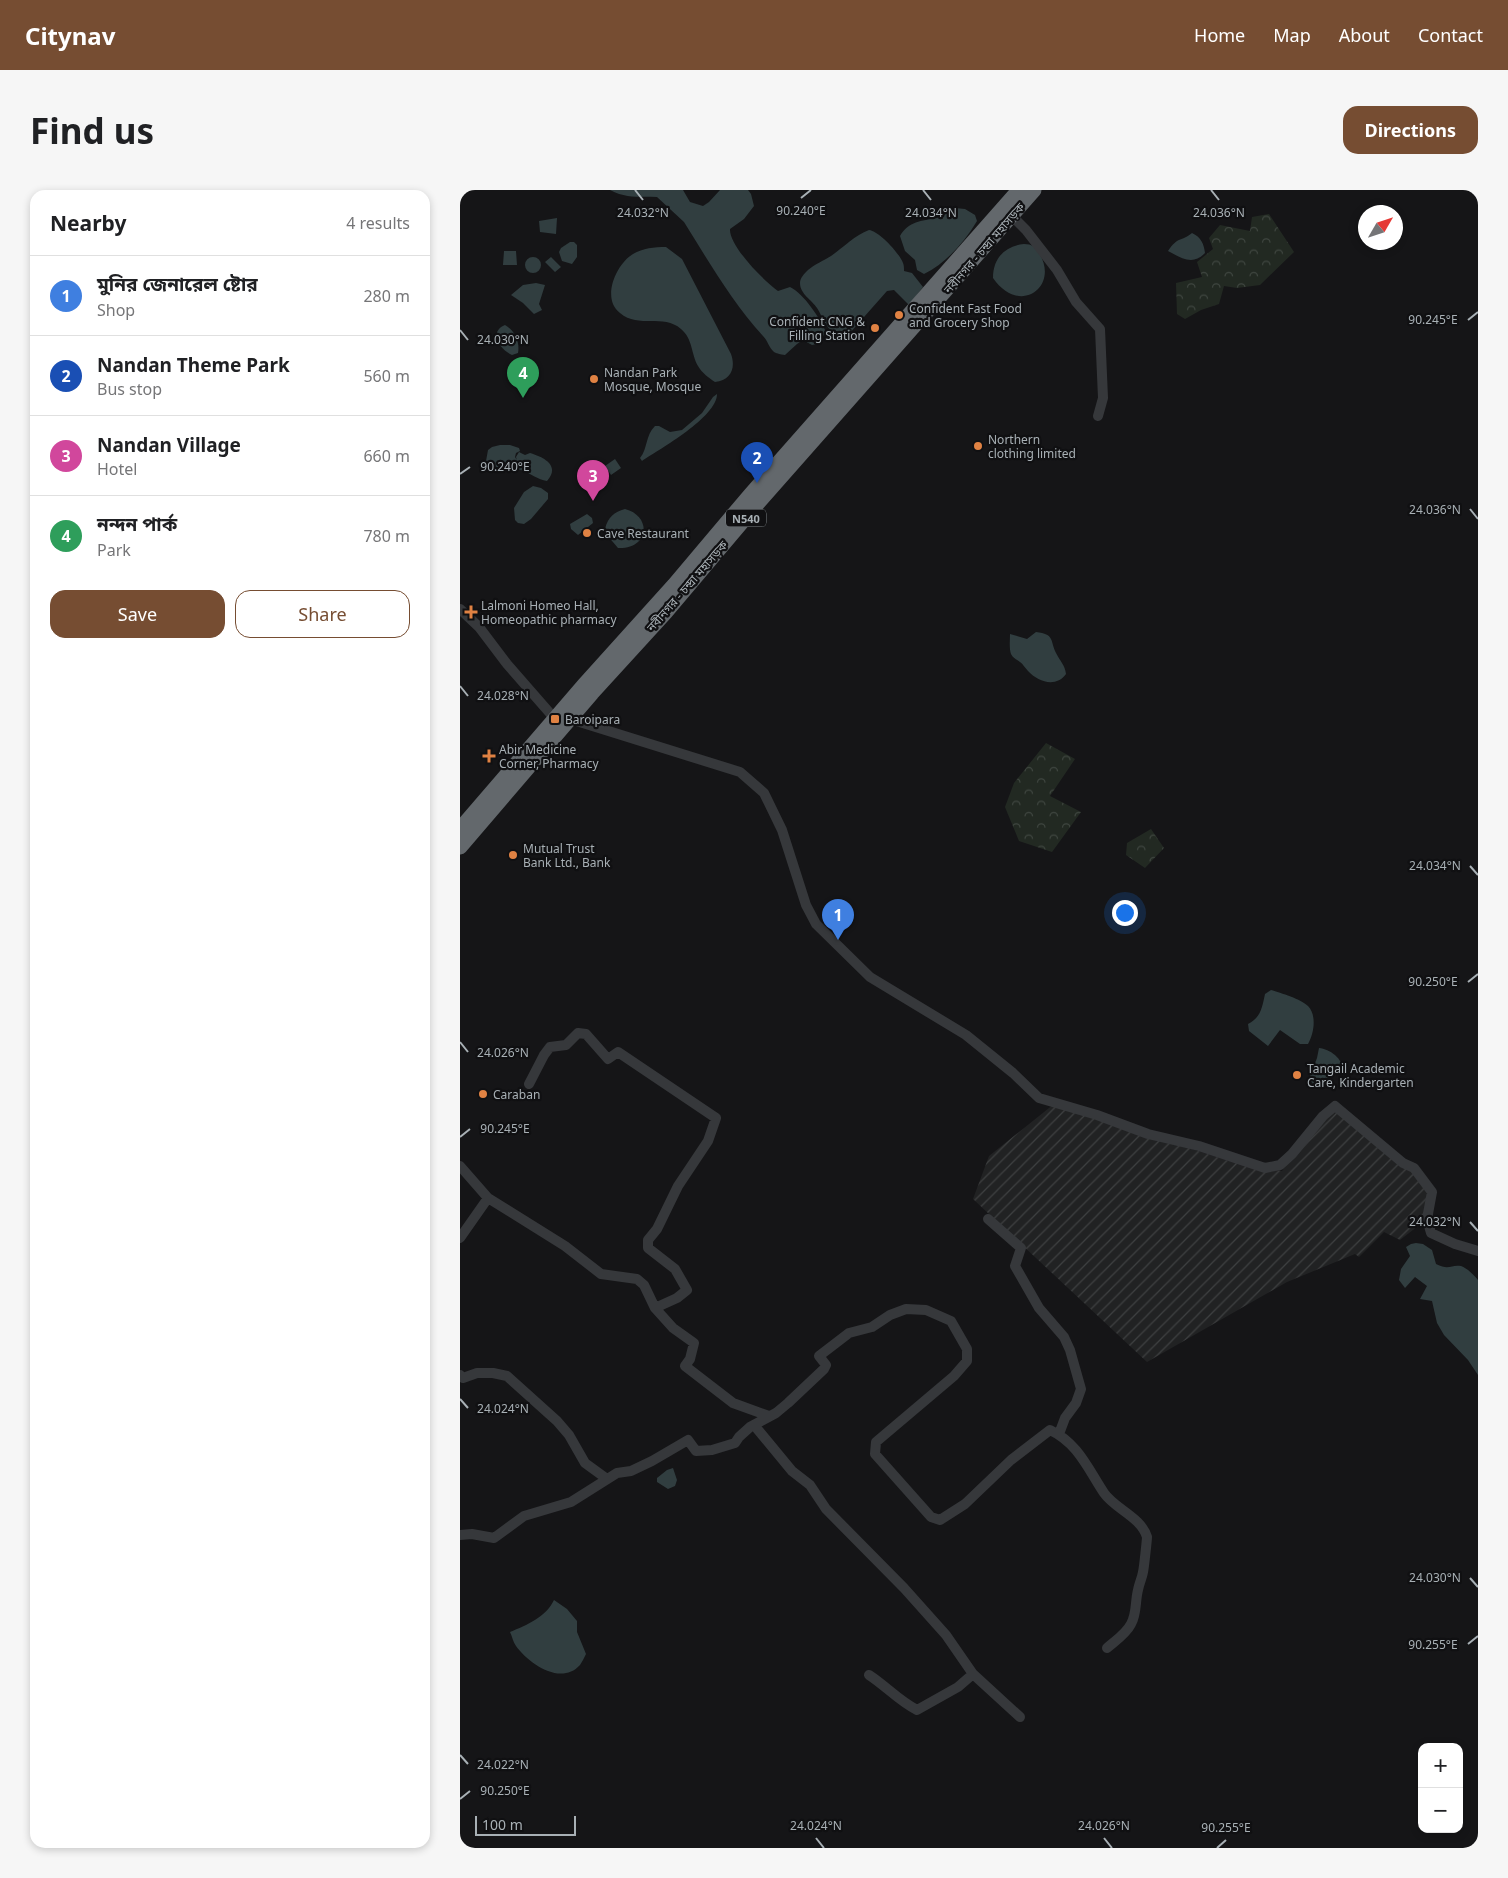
<!DOCTYPE html>
<meta charset="utf-8">
<style>
:root{--surface:#fff;--page:#f6f6f6;--text:#202124;--muted:#757577;--line:#e0e0e0;--accent:#764d32}
body{margin:0;font-family:"Noto Sans","Noto Sans Bengali",sans-serif;background:var(--page);color:var(--text)}
.controls{position:absolute;right:15px;bottom:15px;display:grid;overflow:hidden;border-radius:10px;box-shadow:0 2px 8px #0003}
.controls button{width:45px;height:45px;display:grid;place-items:center;padding:0;border:0;border-bottom:1px solid var(--line);background:var(--surface);color:var(--text);font:25px sans-serif}
.compass{position:absolute;left:898px;top:15px;width:45px;height:45px;border-radius:50%;background:var(--surface);box-shadow:0 2px 8px #0003;rotate:51deg}
.scale{position:absolute;left:15px;bottom:12px;width:101px;box-sizing:border-box;padding-left:5px;border:2px solid #a8b0b5;border-top:0;font-size:14px;line-height:18px;white-space:nowrap;color:#a8b0b5;-webkit-text-stroke:4px #101012;paint-order:stroke}
.you{position:absolute;left:664px;top:722px;width:18px;height:18px;margin:-12px;border:4px solid #fff;border-radius:50%;background:#1a73e8;box-shadow:0 0 0 8px #1a73e833}
.badge{display:grid;place-items:center;width:32px;height:32px;border-radius:50%;background:var(--accent);color:#fff;font-size:16px;font-weight:700}
.pin{position:absolute;translate:-50% -41px;filter:drop-shadow(0 1px 2px #0008)}
.pin::after{content:'';position:absolute;top:26px;width:18px;height:15px;background:inherit;clip-path:polygon(0 0,100% 0,50% 100%)}
.list{margin:0;padding:0;list-style:none}
h2{display:flex;justify-content:space-between;align-items:center;height:65px;margin:0;padding:0 20px;font-size:21px}
h2 small{font-size:16px;font-weight:400;color:var(--muted)}
.list li{display:grid;grid-template-columns:32px 1fr auto;gap:15px;align-items:center;box-sizing:border-box;height:80px;padding:0 20px;border-top:1px solid var(--line)}
.list b{display:block;font-size:19px;white-space:nowrap}
.list p{margin:0;font-size:16px;white-space:nowrap;color:var(--muted)}
.list em{font-size:16px;font-style:normal;color:var(--muted)}
.actions{display:flex;gap:10px;padding:15px 20px}
.actions a{flex:1;padding:11px 0;border:1px solid var(--accent);border-radius:15px;text-align:center;font-size:18px;color:var(--accent)}
.actions .main{background:var(--accent);color:#fff}
.map{position:relative;flex:none;width:1018px;height:1658px;overflow:hidden;border-radius:15px}
header{display:flex;align-items:center;gap:30px;box-sizing:border-box;height:70px;padding:0 25px;background:var(--accent);color:#fff}
header strong{font-size:24px}
nav{display:flex;gap:28px;margin-inline-start:auto;font-size:18px}
.intro{display:flex;align-items:center;justify-content:space-between;box-sizing:border-box;height:120px;padding:0 30px}
h1{margin:0;font-size:35px}
.button{padding:12px 22px;border-radius:15px;background:var(--accent);color:#fff;font-size:18px;font-weight:700}
main{display:flex;gap:30px;padding:0 30px}
aside{flex:1;background:var(--surface);border-radius:15px;box-shadow:0 2px 8px #0003}
.map>svg:first-child{display:block}
.industrial{fill:url(#industrial-furrows)}
.park{fill:url(#park-crowns)}
.water{fill:#313e40}
.lines{fill:none;stroke-linecap:round;stroke-linejoin:round}
.minor{stroke:#36383b;stroke-width:10}
.highway{stroke:#63686c;stroke-width:15}
.ticks{fill:none;stroke:#a8b0b5;stroke-width:2}
.poi-dot{fill:#e08243;stroke:#101012;stroke-width:2}
.labels{text-anchor:middle;dominant-baseline:central;stroke-width:4.5;stroke-linejoin:round;paint-order:stroke}
.shield{fill:#101012;stroke:#7a8084;stroke-width:1}
.shield-label{font-size:11px;font-weight:bold;fill:#a8b0b5}
.street-label{font-size:12px;fill:#a8b0b5;stroke:#101012}
.poi-label{font-size:12px;fill:#a8b0b5;stroke:#101012;text-anchor:start}
.ticks-label{font-size:12px;text-anchor:middle;fill:#a8b0b5;stroke:#101012;stroke-width:4.5;stroke-linejoin:round;paint-order:stroke}
</style>
<header>
<strong>Citynav</strong>
<nav><a>Home</a><a>Map</a><a>About</a><a>Contact</a></nav>
</header>
<div class="intro"><h1>Find us</h1><a class="button">Directions</a></div>
<main>
<aside>
<h2>Nearby<small>4 results</small></h2>
<ul class="list">
<li><span class="badge" style="background:#3f7fe0">1</span><div><b>মুনির জেনারেল ষ্টোর</b><p>Shop</p></div><em>280 m</em></li>
<li><span class="badge" style="background:#1a4fb4">2</span><div><b>Nandan Theme Park</b><p>Bus stop</p></div><em>560 m</em></li>
<li><span class="badge" style="background:#d1479c">3</span><div><b>Nandan Village</b><p>Hotel</p></div><em>660 m</em></li>
<li><span class="badge" style="background:#2e9e5b">4</span><div><b>নন্দন পার্ক</b><p>Park</p></div><em>780 m</em></li>
</ul>
<div class="actions"><a class="main">Save</a><a>Share</a></div>
</aside>
<div class="map">
<svg width="1018" height="1658" viewBox="0 0 1018 1658">
<defs>
<pattern id="industrial-furrows" width="10" height="10" patternUnits="userSpaceOnUse" patternTransform="scale(1.25)"><rect width="10" height="10" fill="#212223"/><path d="M-1 1l2-2M0 10L10 0M9 11l2-2" fill="none" stroke="#3e4041"/></pattern>
<pattern id="park-crowns" width="20" height="18" patternUnits="userSpaceOnUse" patternTransform="scale(1.25)"><rect width="20" height="18" fill="#222922"/><path d="M2 6a3 3 0 1 1 6 0M12 15a3 3 0 1 1 6 0" fill="none" stroke="#3f4640"/></pattern>
</defs>
<rect width="100%" height="100%" fill="#151517"/>
<!-- industrial -->
<path class="industrial" d="M594,914L769,971L822,981L856,935L875,918L941,969L967,999V1029L940,1050L924,1042L899,1067L895,1064L827,1092L687,1172L513,1009L529,966Z"/>
<!-- park -->
<path class="park" d="M809,24L834,62L800,95L777,98L764,96L759,114L741,120L725,129L717,124L716,93L742,87L737,72L753,59L749,48L760,35L790,41L792,27Z
M586,553L615,569L590,606L621,622L592,662L559,651L545,617L554,593Z
M691,639L704,658L685,678L666,665L667,653Z"/>
<!-- water -->
<path class="water" d="M150,0H223L230,12L243,16L249,12L260,0H288L291,4L294,16L284,29L270,39C269,56 304,91 318,101L330,97C344,104 360,128 366,142L357,154L352,155L343,150L337,154L325,165C320,164 318,164 314,162C309,158 308,151 303,146C272,112 249,72 224,32L197,7C179,6 167,9 150,0Z
M495,18L505,19L515,25L517,31C504,53 486,73 464,84L457,80L455,70L445,61L440,46C449,31 461,31 477,28C484,26 489,21 495,18Z
M97,28L96,44L80,42L79,31Z
M409,40C419,41 440,64 443,73C444,75 444,78 444,81L452,83L463,97L449,115L434,100L427,101L389,144C372,154 364,129 357,118C352,110 340,104 340,93C340,88 344,84 348,80C355,74 363,71 371,66C384,57 395,45 409,40Z
M732,43C741,47 744,54 745,63C733,76 721,68 708,61C718,46 721,52 732,43Z
M110,52H114L117,55V67L112,74L102,71L99,62L101,58Z
M564,54C572,54 575,57 579,63C600,96 560,127 533,88C533,68 545,56 564,54Z
M206,57L222,69L271,164C276,178 271,190 255,192C249,188 242,183 238,176C231,164 233,149 221,139C203,123 179,139 160,123C141,109 156,74 173,64C183,58 194,57 206,57Z
M44,61H56L57,75H43Z
M91,67L101,77L95,82L85,72Z
M65 75a8 8 0 1 1 16 0a8 8 0 1 1-16 0Z
M76,93L85,95L79,114L82,120L74,124L63,113L51,105L63,95Z
M45,135C55,141 60,152 58,163L52,165C40,160 28,142 45,135Z
M257,204C257,227 200,259 182,271L180,268C188,258 185,246 195,236H199L210,242L222,240L242,223L253,207Z
M40,255H50L59,258L60,261L56,263L55,267L58,272H62L57,271L56,267L59,262L65,265L70,263C83,267 101,275 87,291C78,290 70,283 61,280C51,278 40,279 29,275L26,271L28,260L32,257Z
M155,269L161,278L151,285L145,276Z
M73,296L81,298L88,303V309L71,329L64,334L58,333L55,330L54,318L64,302Z
M165,319C192,326 190,359 158,358L147,345L145,339C148,327 154,322 165,319Z
M127,324L132,328L133,333L118,345L111,339L110,334Z
M576,442C595,444 590,451 596,463C600,471 605,475 606,484C596,498 578,492 568,481C565,478 563,474 560,472C556,469 553,468 551,464C549,458 550,450 550,444L567,449Z
M811,800C821,803 841,809 848,816C857,825 854,844 848,854H840L820,840L808,856L789,841L788,834C801,827 802,818 805,804Z
M859,858C870,859 884,869 883,882L869,887L858,896L854,895L849,889L857,868Z
M956,1053L963,1054L972,1060L976,1074C990,1081 991,1074 1001,1076C1007,1078 1014,1085 1018,1090V1185L1008,1170L984,1145L977,1133L972,1111L960,1109L967,1096L955,1087L945,1098L939,1090L941,1079L950,1066L946,1057L951,1054Z
M213,1278L217,1290L215,1296L208,1299L197,1292V1288L207,1280Z
M94,1410L107,1419L117,1431V1442L126,1464C124,1468 122,1472 120,1475C101,1496 69,1474 56,1456C53,1452 52,1446 50,1442C67,1435 86,1427 94,1410Z"/>
<g class="lines">
<!-- minor -->
<path class="minor" d="M552,26L566,40L597,80L616,112L640,139L643,208L638,226
M0,419L19,437L47,474L95,529
M110,529L280,582L304,603L322,640L346,715L356,734L410,787L506,845L553,883L579,908L637,925L688,944L739,956L805,978L820,975L832,964L863,926L875,916L943,973L954,978L972,1002L967,1029L971,1043L995,1054L1018,1061
M0,976L28,1008L105,1056L141,1084L177,1089L184,1095L195,1118L217,1108L227,1100L215,1079L188,1058V1050L197,1039L218,996L248,951L256,928L158,862L148,869L126,844L118,843L106,855L90,857L84,865L69,894
M528,1029L561,1058L555,1076L579,1118L604,1147L610,1160L621,1199L616,1213L605,1228L599,1244
M0,1048L28,1008
M195,1118L213,1138L234,1153L230,1169L225,1176L273,1213L309,1226
M0,1185L3,1188L17,1183H33L47,1186L97,1231L109,1245L125,1273L147,1289
M294,1235L332,1281L350,1295L366,1319L444,1398L486,1445L513,1484L560,1527
M0,1345L12,1344L34,1348L64,1326L111,1312L157,1283L171,1281L192,1271L228,1250L236,1261L252,1260L275,1253L279,1247L290,1237L316,1223L328,1213L364,1179L366,1175L359,1166L389,1143L412,1137L430,1125L446,1119L466,1120L491,1131L507,1159V1171L494,1186L416,1252L415,1264L471,1327L480,1330L505,1314L551,1270L590,1240C618,1253 628,1279 644,1303C655,1319 681,1327 687,1347C687,1349 684,1378 683,1382C682,1388 679,1394 678,1400C675,1411 677,1424 671,1434C666,1444 655,1451 647,1458
M409,1485C426,1496 439,1511 457,1520L498,1497L513,1484"/>
<!-- highway -->
<path class="highway" d="M0,639L124,495L214,395L290,305L559,0
M0,657L132,503L206,422L298,313L574,0"/>
</g>
<!-- ticks -->
<path class="ticks" d="M175,0L183,10M463,0L471,10M751,0L759,10M341,8L351,0M1008,130L1018,122M0,140L8,150M0,284L10,277M1010,319L1018,329M0,496L8,506M1010,676L1018,685M1008,792L1018,784M0,852L8,862M0,947L10,939M1010,1032L1018,1041M0,1209L8,1218M1010,1388L1018,1397M1008,1454L1018,1446M0,1565L8,1574M0,1609L10,1601M356,1648L364,1658M644,1648L652,1658M757,1658L766,1650"/>
<!-- markers -->
<g class="poi-dot">
<circle cx="439" cy="125" r="5"/>
<circle cx="415" cy="138" r="5"/>
<circle cx="134" cy="189" r="5"/>
<circle cx="518" cy="256" r="5"/>
<circle cx="127" cy="343" r="5"/>
<path d="M8.5 414.5h5v5h5v5h-5v5h-5v-5h-5v-5h5z"/>
<rect x="90" y="524" width="10" height="10" rx="2.5"/>
<path d="M26.5 558.5h5v5h5v5h-5v5h-5v-5h-5v-5h5z"/>
<circle cx="53" cy="665" r="5"/>
<circle cx="837" cy="885" r="5"/>
<circle cx="23" cy="904" r="5"/>
</g>
<g class="labels">
<!-- shield labels -->
<rect class="shield" x="266" y="319.5" width="40" height="17" rx="4"/>
<g class="shield-label">
<text x="286" y="328">N540</text>
</g>
<!-- street labels -->
<g class="street-label">
<text transform="translate(524 58) rotate(-49)">নবীনগর - চন্দ্রা মহাসড়ক</text>
<text transform="translate(227 396) rotate(-49)">নবীনগর - চন্দ্রা মহাসড়ক</text>
</g>
<!-- poi labels -->
<g class="poi-label">
<text x="449" y="118">Confident Fast Food<tspan x="449" dy="14">and Grocery Shop</tspan></text>
<text x="405" y="131" text-anchor="end">Confident CNG &amp;<tspan x="405" dy="14">Filling Station</tspan></text>
<text x="144" y="182">Nandan Park<tspan x="144" dy="14">Mosque, Mosque</tspan></text>
<text x="528" y="249">Northern<tspan x="528" dy="14">clothing limited</tspan></text>
<text x="137" y="343">Cave Restaurant</text>
<text x="21" y="415">Lalmoni Homeo Hall,<tspan x="21" dy="14">Homeopathic pharmacy</tspan></text>
<text x="105" y="529">Baroipara</text>
<text x="39" y="559">Abir Medicine<tspan x="39" dy="14">Corner, Pharmacy</tspan></text>
<text x="63" y="658">Mutual Trust<tspan x="63" dy="14">Bank Ltd., Bank</tspan></text>
<text x="847" y="878">Tangail Academic<tspan x="847" dy="14">Care, Kindergarten</tspan></text>
<text x="33" y="904">Caraban</text>
</g>
</g>
<g class="ticks-label">
<text x="341" y="25">90.240°E</text>
<text x="183" y="27">24.032°N</text>
<text x="471" y="27">24.034°N</text>
<text x="759" y="27">24.036°N</text>
<text x="973" y="134">90.245°E</text>
<text x="43" y="154">24.030°N</text>
<text x="45" y="281">90.240°E</text>
<text x="975" y="324">24.036°N</text>
<text x="43" y="510">24.028°N</text>
<text x="975" y="680">24.034°N</text>
<text x="973" y="796">90.250°E</text>
<text x="43" y="867">24.026°N</text>
<text x="45" y="943">90.245°E</text>
<text x="975" y="1036">24.032°N</text>
<text x="43" y="1223">24.024°N</text>
<text x="975" y="1392">24.030°N</text>
<text x="973" y="1459">90.255°E</text>
<text x="43" y="1579">24.022°N</text>
<text x="45" y="1605">90.250°E</text>
<text x="356" y="1640">24.024°N</text>
<text x="644" y="1640">24.026°N</text>
<text x="766" y="1642">90.255°E</text>
</g>
</svg>
<div class="controls">
<button>+</button>
<button>−</button>
</div>
<svg class="compass" viewBox="-18 -18 36 36"><path d="M0-13l5 13h-10z" fill="#e53935"/><path d="M0 13l5-13h-10z" fill="#757577"/></svg>
<div class="scale">100 m</div>
<div class="you"></div>
<div class="pin badge" style="left:378px;top:750px;background:#3f7fe0">1</div>
<div class="pin badge" style="left:297px;top:293px;background:#1a4fb4">2</div>
<div class="pin badge" style="left:133px;top:311px;background:#d1479c">3</div>
<div class="pin badge" style="left:63px;top:208px;background:#2e9e5b">4</div>
</div>
</main>
